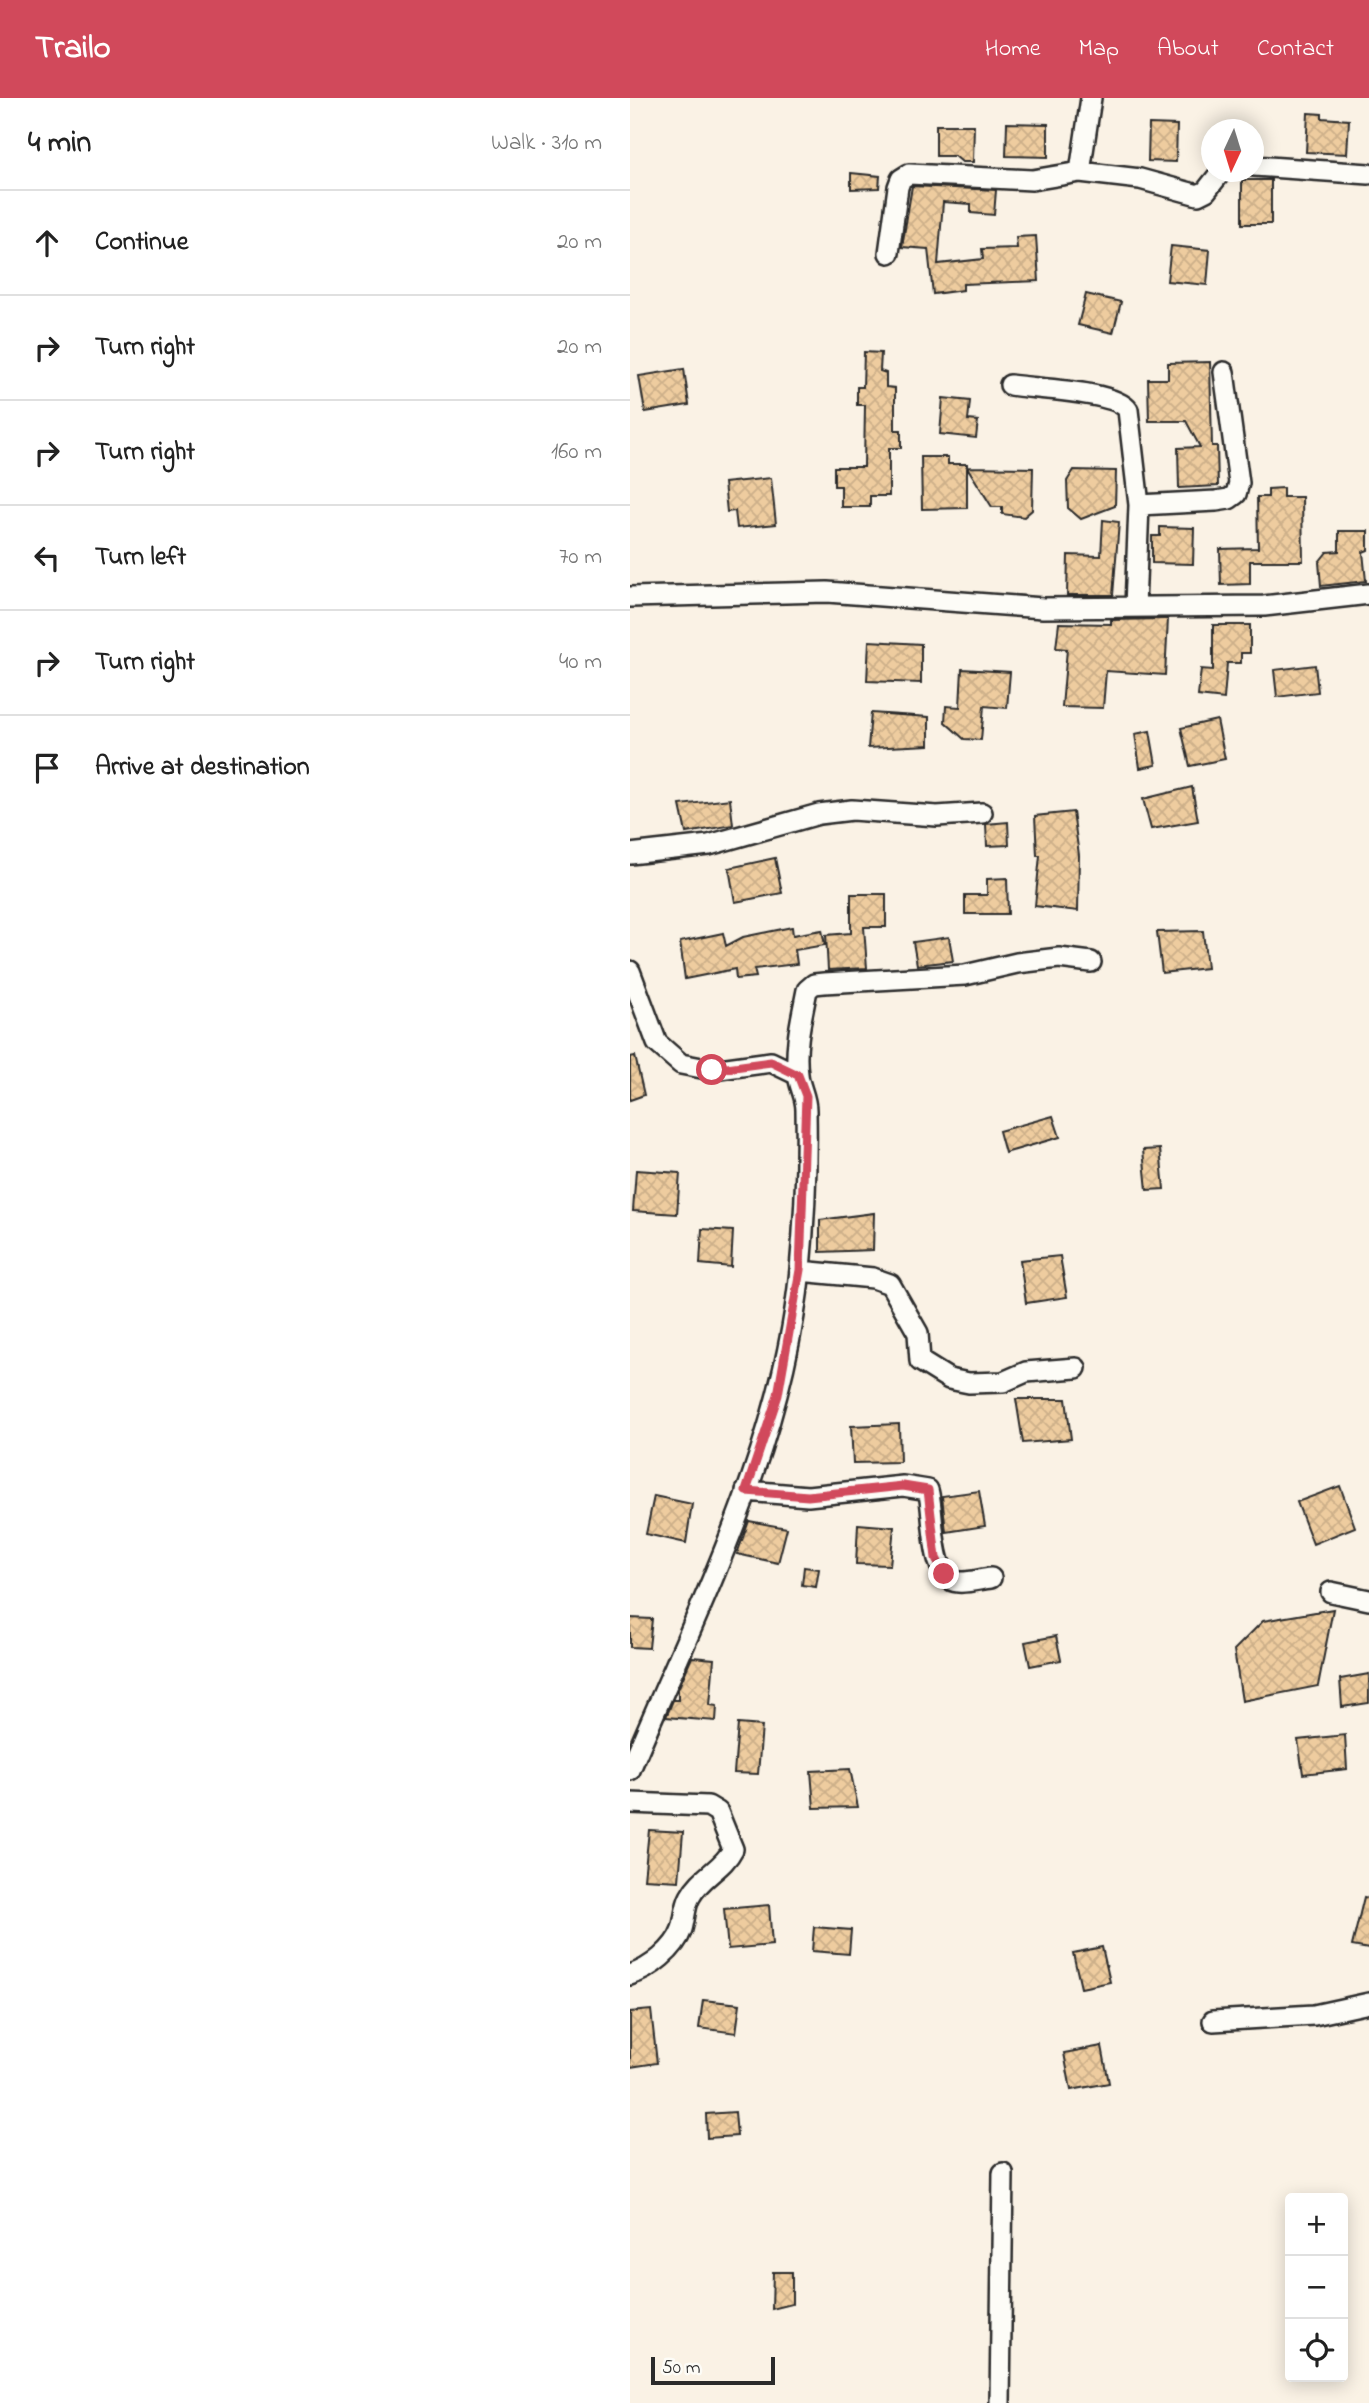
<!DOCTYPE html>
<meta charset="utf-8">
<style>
:root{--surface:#fff;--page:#f6f6f6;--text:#222;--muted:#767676;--line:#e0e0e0;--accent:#d1495b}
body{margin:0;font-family:"Indie Flower",sans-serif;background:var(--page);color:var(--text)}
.controls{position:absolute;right:21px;bottom:21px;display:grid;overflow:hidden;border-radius:7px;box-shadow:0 4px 18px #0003}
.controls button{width:63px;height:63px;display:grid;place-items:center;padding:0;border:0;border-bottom:2px solid var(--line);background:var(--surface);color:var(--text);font:35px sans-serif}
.compass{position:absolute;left:571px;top:21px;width:63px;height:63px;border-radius:50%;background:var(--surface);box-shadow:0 4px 18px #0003;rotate:184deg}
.scale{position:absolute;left:21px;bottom:18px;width:124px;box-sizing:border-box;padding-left:7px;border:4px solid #2b2b2b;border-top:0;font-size:19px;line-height:24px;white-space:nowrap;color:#2b2b2b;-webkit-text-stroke:5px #fdfcf7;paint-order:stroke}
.stop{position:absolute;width:21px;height:21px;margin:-16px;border:5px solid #d1495b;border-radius:50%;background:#fff}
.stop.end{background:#d1495b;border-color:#fff;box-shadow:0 2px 7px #0008}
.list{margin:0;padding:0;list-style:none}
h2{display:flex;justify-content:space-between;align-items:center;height:91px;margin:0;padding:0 28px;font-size:30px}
h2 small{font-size:23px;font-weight:400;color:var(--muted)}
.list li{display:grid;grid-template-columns:46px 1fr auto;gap:21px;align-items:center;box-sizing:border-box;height:105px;padding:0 28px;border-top:2px solid var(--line)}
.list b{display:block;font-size:26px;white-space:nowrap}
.list em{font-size:23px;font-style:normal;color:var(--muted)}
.icon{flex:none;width:38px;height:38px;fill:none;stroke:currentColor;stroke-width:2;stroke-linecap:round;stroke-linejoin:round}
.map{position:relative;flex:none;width:739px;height:2305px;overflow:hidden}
header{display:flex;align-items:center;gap:42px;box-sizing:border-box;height:98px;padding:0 35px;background:var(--accent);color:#fff}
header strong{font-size:33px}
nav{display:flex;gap:38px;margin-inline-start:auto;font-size:24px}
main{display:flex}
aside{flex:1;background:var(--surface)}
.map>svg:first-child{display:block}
.building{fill:url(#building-cross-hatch);stroke:#2b2b2b;stroke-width:2}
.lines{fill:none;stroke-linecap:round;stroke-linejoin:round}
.minor-casing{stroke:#2b2b2b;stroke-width:24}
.minor{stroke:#fdfcf7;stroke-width:19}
.route{stroke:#d1495b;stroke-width:9}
</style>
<header>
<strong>Trailo</strong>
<nav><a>Home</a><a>Map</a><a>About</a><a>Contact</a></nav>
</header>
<main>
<aside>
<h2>4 min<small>Walk · 310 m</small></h2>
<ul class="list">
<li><svg class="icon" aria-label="ahead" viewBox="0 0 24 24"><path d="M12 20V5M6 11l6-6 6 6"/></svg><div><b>Continue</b></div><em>20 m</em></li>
<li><svg class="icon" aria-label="right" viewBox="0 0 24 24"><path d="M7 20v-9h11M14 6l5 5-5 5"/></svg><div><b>Turn right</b></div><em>20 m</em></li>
<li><svg class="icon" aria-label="right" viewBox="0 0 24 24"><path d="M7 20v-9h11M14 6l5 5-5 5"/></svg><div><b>Turn right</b></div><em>160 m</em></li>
<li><svg class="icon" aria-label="left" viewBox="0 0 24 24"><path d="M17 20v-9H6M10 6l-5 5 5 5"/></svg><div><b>Turn left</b></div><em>70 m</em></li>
<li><svg class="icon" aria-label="right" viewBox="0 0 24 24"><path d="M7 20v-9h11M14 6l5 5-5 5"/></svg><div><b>Turn right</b></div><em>40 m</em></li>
<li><svg class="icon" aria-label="arrive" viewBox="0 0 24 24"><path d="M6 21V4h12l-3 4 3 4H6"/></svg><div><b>Arrive at destination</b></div></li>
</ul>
</aside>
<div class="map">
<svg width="739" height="2305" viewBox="0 0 739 2305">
<defs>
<pattern id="building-cross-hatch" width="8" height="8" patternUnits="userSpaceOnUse" patternTransform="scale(1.75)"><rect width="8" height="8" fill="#eecc9f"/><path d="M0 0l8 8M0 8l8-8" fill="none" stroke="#ccaf89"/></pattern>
</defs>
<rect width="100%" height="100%" fill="#faf2e5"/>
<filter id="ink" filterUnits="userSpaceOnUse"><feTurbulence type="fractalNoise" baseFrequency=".0143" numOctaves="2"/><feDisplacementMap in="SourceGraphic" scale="14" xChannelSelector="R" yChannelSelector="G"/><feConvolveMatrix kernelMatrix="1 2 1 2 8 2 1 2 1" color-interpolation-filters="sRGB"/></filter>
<g filter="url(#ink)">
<!-- building -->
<path class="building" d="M678,15L692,16V20L719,22L717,56L676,54Z
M377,25L418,26V59L376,58Z
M519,26L547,27L546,64L518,63Z
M306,27H344L343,64H332L325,58H306Z
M221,75L250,78L249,90L221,91Z
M612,82H641V126H612Z
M282,88L366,92L364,117L341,115V106L313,104L308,166L353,161L352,151L387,150L386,139L406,138L409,183L333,186V192L303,196L298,151L272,149Z
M541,148L580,152L577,187L537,183Z
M456,196L491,204L483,235L448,227Z
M234,254L251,255L250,273L256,275V289L265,290V332H271V350H259V398H240V409H211V388H204V369H234L235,307H227V289H233Z
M580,264L582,348H587L588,388L549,390L548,350L570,349L556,323H519L518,281H538V265Z
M54,271L59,307L15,314L9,278Z
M313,300L340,303L338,322L348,323L346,340L310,336Z
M291,359H318V366H337V410L292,411Z
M337,369L403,370L402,412L394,419L372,416V409H362Z
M444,372L486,373L485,408L451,421L438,410L437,383Z
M141,380L146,426L107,430L105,413L97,414L94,385Z
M653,390V399H672L673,463H620V486L591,487L590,451L628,450L627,399H638V391Z
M473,422L489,424L483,497H437L438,457L471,458Z
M530,429L564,430L563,466L522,465V438H530Z
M709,433H738V452L733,454L736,483L691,488L689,464L697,454L709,453Z
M534,521H538L535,577L476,573L473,610L432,609L437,551L426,550L429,525L481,526V522Z
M583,527H620V555H611V565H597L594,601L568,598L571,571L583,572Z
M239,543L291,546V585L237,583Z
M685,567L688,594L647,599L644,572Z
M332,571L380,574L377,610L354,608L351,642L334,641L315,624L316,608L330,609Z
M241,615L299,619V647L238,650Z
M587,622L595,661L560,668L551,630Z
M520,633L526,667L510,670L505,636Z
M562,689L568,723L521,731L513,701Z
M100,701L103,727L56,735L50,707Z
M443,714L449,757L448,813L405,808L410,757H407L405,718Z
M378,724L379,747L357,748L356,726Z
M145,760L152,795L105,804L99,770Z
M377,780L378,816H335V797H357V781Z
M221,796H256V829H234L237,870L198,872L196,837L221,835Z
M162,829L163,837L192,832L195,847L165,852L167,866L124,871L126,879L106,881L105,871L55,881L50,844L93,835L96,848L113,839Z
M573,833L577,870L532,875L527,834Z
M319,839L323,863L287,867L283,844Z
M5,958L14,997L0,1002V959Z
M423,1018L430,1039L375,1055L369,1033Z
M530,1051L534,1091L517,1092L513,1052Z
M6,1072L50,1075L47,1116L3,1113Z
M244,1115L243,1152L190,1154V1122Z
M72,1131L103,1133L101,1169L70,1166Z
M430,1158L437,1199L396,1205L390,1162Z
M386,1301H436L441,1341L393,1345Z
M269,1326L270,1364L223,1365L221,1328Z
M710,1388L725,1429L683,1446L667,1404Z
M349,1393L355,1428L316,1434L312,1398Z
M24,1398L62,1406L56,1445L16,1436Z
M119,1423L157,1430L148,1465L107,1456Z
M228,1426L264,1429L260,1467L226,1466Z
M174,1469L189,1471L186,1489L172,1487Z
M703,1511L688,1588L612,1603L604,1552L633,1523Z
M0,1520L22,1521L19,1550L0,1549Z
M426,1538L431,1562L400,1568L395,1544Z
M62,1559L84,1561L80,1607L87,1608L86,1623L36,1619L43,1602H48V1591Z
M739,1576V1605L712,1609L710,1581Z
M108,1626L132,1628L128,1676L104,1675Z
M715,1637L717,1671L673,1676L668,1642Z
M220,1671L228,1709L184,1710L181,1673Z
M19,1732L53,1734L49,1783L14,1781Z
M734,1799L739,1800V1851L722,1848Z
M139,1807L142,1847L98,1851L94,1811Z
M184,1829L221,1832L219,1856L182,1853Z
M472,1849L480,1884L451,1890L443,1855Z
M73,1902L110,1906L106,1935L69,1930Z
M21,1912L27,1965L0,1969V1914Z
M472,1948L479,1985L441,1992L434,1955Z
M105,2014L107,2038L77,2040L76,2016Z
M143,2174H162V2206L142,2211Z"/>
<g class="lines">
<!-- minor casing -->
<g class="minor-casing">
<path id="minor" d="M624,68L739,76
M450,74L461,0
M259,155L268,89L271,81L279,76L402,82L450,74L510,81L568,97L576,93L591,74
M380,287C406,291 486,293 498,312L509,407L505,509
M509,407L586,403L599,401L606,396L609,385L594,274
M0,499L197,494L413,510L634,508L739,496
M0,756L79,747L189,716L222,712L307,718L352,715
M0,873L27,945L51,966L82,972L141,964L168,977
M170,1173L243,1180L260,1186L288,1235L290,1263L319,1281L339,1285L373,1284L396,1274L446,1270
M116,1393L178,1398L273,1388L298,1392C305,1413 299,1482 328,1484C339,1485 351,1481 361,1480
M701,1494L739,1502
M0,1672C67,1512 154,1346 170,1171C175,1119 177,1064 176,1012C176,998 169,989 168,976C164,949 172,918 177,892L184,886L194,885L335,877L387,865L429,860L461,864
M0,1705L78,1708L88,1714L103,1751C93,1771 71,1778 60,1799C55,1808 55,1821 52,1831C45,1851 20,1871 0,1877
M583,1923L684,1917L739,1905
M370,2305L373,2075"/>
</g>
<!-- minor -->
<use href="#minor" class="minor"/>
</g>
</g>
<g class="lines" filter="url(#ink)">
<!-- route -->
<path class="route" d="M82,972L141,964L168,977L176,998L170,1172L148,1297L116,1393L178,1398L273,1388L298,1392L306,1460L314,1476"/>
</g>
</svg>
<div class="controls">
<button>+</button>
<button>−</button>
<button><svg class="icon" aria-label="locate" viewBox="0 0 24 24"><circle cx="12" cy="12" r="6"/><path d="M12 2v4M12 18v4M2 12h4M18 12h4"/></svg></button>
</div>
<svg class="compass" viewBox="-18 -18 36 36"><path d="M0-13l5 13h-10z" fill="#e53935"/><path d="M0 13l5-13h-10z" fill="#767676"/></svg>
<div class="scale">50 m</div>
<div class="stop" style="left:82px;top:972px"></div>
<div class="stop end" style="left:314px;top:1476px"></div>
</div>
</main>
